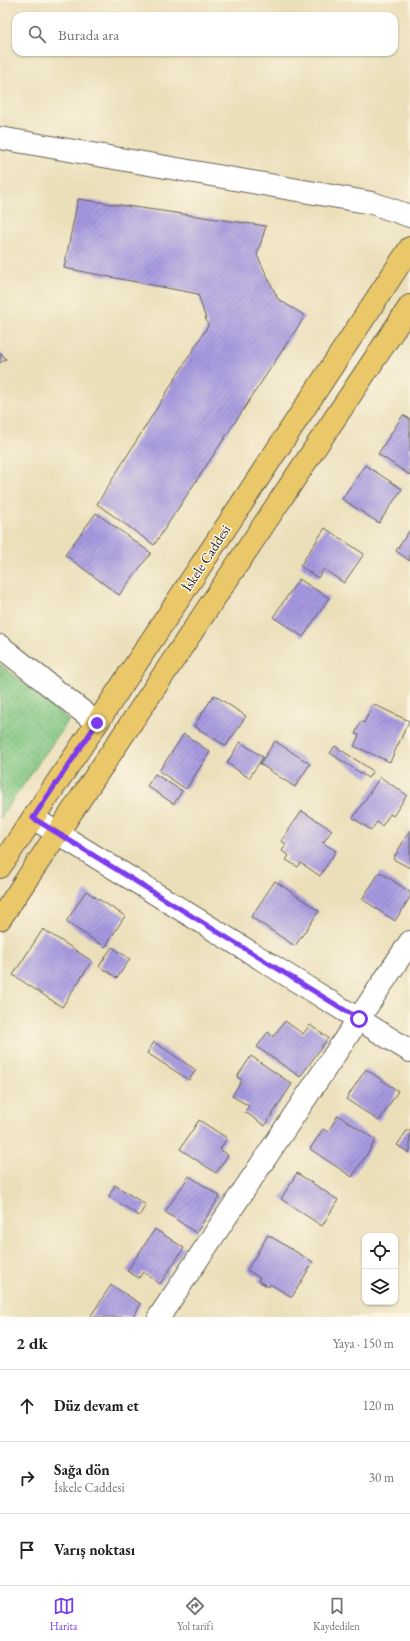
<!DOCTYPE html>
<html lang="tr">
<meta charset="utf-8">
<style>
:root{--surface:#fff;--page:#f2f2f2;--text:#202124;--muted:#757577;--line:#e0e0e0;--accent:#7c3aed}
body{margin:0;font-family:"EB Garamond",serif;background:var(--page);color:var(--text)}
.controls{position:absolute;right:12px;bottom:12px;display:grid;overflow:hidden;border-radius:8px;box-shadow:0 1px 3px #0004}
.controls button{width:36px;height:36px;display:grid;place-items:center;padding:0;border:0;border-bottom:1px solid var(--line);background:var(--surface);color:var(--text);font:20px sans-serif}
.stop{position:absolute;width:12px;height:12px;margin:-9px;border:3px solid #7c3aed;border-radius:50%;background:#fff}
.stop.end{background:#7c3aed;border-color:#fff;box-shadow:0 1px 4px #0008}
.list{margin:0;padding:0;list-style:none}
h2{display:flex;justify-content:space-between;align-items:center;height:52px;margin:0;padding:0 16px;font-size:17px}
h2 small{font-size:13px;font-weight:400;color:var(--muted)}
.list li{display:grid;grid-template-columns:26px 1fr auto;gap:12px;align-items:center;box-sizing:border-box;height:72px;padding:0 16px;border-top:1px solid var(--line)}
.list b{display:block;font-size:15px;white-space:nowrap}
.list p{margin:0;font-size:13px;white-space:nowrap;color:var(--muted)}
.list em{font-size:13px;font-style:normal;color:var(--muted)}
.icon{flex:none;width:22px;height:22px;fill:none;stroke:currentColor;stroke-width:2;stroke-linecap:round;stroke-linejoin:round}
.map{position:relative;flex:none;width:410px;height:1317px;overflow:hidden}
.search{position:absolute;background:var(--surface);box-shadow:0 1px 3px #0004;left:12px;right:12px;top:12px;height:44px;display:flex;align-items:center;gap:10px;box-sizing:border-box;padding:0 14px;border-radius:12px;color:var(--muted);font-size:15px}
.sheet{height:268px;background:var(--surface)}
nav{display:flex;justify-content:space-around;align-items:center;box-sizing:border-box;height:56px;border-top:1px solid var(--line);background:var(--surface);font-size:11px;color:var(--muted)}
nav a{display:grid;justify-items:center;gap:2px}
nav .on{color:var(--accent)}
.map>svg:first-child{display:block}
.park{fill:url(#park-dots);stroke:#4e714e}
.building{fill:url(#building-hatch)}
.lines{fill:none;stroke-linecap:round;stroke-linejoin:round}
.minor-casing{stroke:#646053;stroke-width:24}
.major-casing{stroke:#646053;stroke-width:24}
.minor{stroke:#fff;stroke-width:22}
.major{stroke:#eac769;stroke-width:22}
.route{stroke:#7c3aed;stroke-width:5}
.labels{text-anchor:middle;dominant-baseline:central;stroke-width:3;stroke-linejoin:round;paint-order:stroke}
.street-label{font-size:14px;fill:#1c1c1c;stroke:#fcf5e5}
</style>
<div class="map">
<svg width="410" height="1317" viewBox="0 0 410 1317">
<defs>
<pattern id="park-dots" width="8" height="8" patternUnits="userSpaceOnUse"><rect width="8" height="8" fill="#80c681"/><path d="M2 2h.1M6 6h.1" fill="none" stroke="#68a069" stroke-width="1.8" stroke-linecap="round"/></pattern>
<pattern id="building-hatch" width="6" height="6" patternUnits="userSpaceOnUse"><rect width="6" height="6" fill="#a699e1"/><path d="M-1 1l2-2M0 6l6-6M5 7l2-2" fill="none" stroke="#867cb6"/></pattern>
</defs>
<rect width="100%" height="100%" fill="#fcf5e5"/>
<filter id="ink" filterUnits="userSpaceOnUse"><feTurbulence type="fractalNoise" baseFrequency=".025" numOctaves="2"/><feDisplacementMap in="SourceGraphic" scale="8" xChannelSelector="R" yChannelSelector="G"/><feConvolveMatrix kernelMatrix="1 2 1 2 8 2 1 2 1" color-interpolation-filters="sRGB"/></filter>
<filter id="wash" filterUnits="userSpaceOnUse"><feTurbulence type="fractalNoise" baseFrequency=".012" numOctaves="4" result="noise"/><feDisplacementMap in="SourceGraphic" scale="16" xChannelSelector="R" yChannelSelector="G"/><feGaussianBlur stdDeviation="0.9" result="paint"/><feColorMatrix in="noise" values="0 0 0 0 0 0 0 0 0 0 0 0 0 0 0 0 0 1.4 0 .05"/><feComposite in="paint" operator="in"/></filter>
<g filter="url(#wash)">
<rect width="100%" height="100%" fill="#ebdfba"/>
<!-- park -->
<path class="park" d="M0,664L69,720L0,818Z"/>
<g id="blocks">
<!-- building -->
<path class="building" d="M78,199L266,226L257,255L278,299L305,316L154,545L97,504L208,326L198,294L64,268Z
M0,352L6,359L0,363Z
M403,415L410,419V475L378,454Z
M365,465L402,489L379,523L342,499Z
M96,513L151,553L119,595L65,555Z
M325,528L364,554L344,583L324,569L318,578L300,566Z
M410,530V561L396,551Z
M299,579L329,598L303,637L273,617Z
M214,695L246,716L226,746L194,726Z
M373,704L409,721L390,762L354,746L359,735L355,734L361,721L364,723Z
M184,734L210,752L186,789L159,771Z
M275,741L310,764L295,787L260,764Z
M240,742L263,757L249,778L227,763Z
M335,746L373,771L368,778L330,753Z
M155,774L182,791L174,804L147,786Z
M380,777L407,795L393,816L390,814L382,826L377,822L371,830L353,818Z
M302,811L332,830L323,843L336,851L320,876L301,863L298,867L286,860L289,856L282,851L286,844L281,841Z
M410,830V868L393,859Z
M380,872L410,892V897L395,921L362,899Z
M275,881L319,911L295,946L251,917Z
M86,891L125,916L105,947L66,922Z
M43,929L92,961L62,1007L13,975Z
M112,947L130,959L117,978L99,966Z
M285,1021L303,1034L310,1025L328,1038L300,1077L257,1047L268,1032L273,1037Z
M154,1042L196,1070L189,1080L147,1053Z
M251,1056L292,1084L265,1126L245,1112L249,1106L232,1096L242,1080L237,1077Z
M366,1069L398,1091L379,1121L346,1099Z
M338,1115L376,1140L352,1177L310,1149L323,1129L328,1132Z
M199,1120L227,1138L220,1149L228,1155L216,1173L180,1149Z
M408,1129L410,1131V1151L409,1153L397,1145Z
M297,1173L338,1200L322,1226L281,1199Z
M189,1176L220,1196L196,1233L165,1212Z
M115,1185L146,1205L139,1216L109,1196Z
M155,1229L184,1248L160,1284L143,1272L139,1278L127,1271Z
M268,1235L313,1262L292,1297L270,1284L269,1287L258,1281L260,1278L247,1270Z
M111,1285L141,1304L133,1317H90Z"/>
</g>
</g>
<g filter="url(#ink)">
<use href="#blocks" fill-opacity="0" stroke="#646053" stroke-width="1"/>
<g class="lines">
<!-- minor casing -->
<g class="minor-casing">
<path id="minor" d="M0,138L372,203L410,216
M0,646L97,723
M33,818L410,1051
M159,1317L410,942"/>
</g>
<!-- major casing -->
<g class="major-casing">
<path id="major" d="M0,867L97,723L410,248
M0,919L410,306"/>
</g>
<!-- minor -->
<use href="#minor" class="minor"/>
<!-- major -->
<use href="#major" class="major"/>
</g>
</g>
<g class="lines" filter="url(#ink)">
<!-- route -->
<path class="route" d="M97,723L33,818L359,1019"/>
</g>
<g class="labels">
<!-- street labels -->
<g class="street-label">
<text transform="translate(206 558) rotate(-57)">İskele Caddesi</text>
</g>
</g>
</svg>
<div class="controls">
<button><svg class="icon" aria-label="locate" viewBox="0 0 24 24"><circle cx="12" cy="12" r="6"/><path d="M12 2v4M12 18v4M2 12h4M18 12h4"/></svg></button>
<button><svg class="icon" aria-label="layers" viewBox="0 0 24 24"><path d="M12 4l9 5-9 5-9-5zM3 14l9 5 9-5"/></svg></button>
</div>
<div class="stop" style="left:359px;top:1019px"></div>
<div class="stop end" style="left:97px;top:723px"></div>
<div class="search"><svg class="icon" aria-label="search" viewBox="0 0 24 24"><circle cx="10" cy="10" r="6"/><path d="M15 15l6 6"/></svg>Burada ara</div>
</div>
<section class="sheet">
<h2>2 dk<small>Yaya · 150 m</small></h2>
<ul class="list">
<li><svg class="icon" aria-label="ahead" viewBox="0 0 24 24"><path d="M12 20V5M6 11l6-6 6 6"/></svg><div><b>Düz devam et</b></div><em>120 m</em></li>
<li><svg class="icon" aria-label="right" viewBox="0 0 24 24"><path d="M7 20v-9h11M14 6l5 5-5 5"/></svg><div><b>Sağa dön</b><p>İskele Caddesi</p></div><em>30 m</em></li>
<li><svg class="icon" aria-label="arrive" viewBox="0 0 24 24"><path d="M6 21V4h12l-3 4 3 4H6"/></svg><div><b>Varış noktası</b></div></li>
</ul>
</section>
<nav>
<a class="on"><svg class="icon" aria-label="map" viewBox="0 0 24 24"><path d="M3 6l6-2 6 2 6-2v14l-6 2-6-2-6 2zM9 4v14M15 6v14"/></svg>Harita</a>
<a><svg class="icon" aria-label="directions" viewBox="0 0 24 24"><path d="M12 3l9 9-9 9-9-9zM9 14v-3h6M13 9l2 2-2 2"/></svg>Yol tarifi</a>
<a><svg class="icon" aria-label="saved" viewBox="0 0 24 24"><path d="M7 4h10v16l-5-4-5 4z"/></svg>Kaydedilen</a>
</nav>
